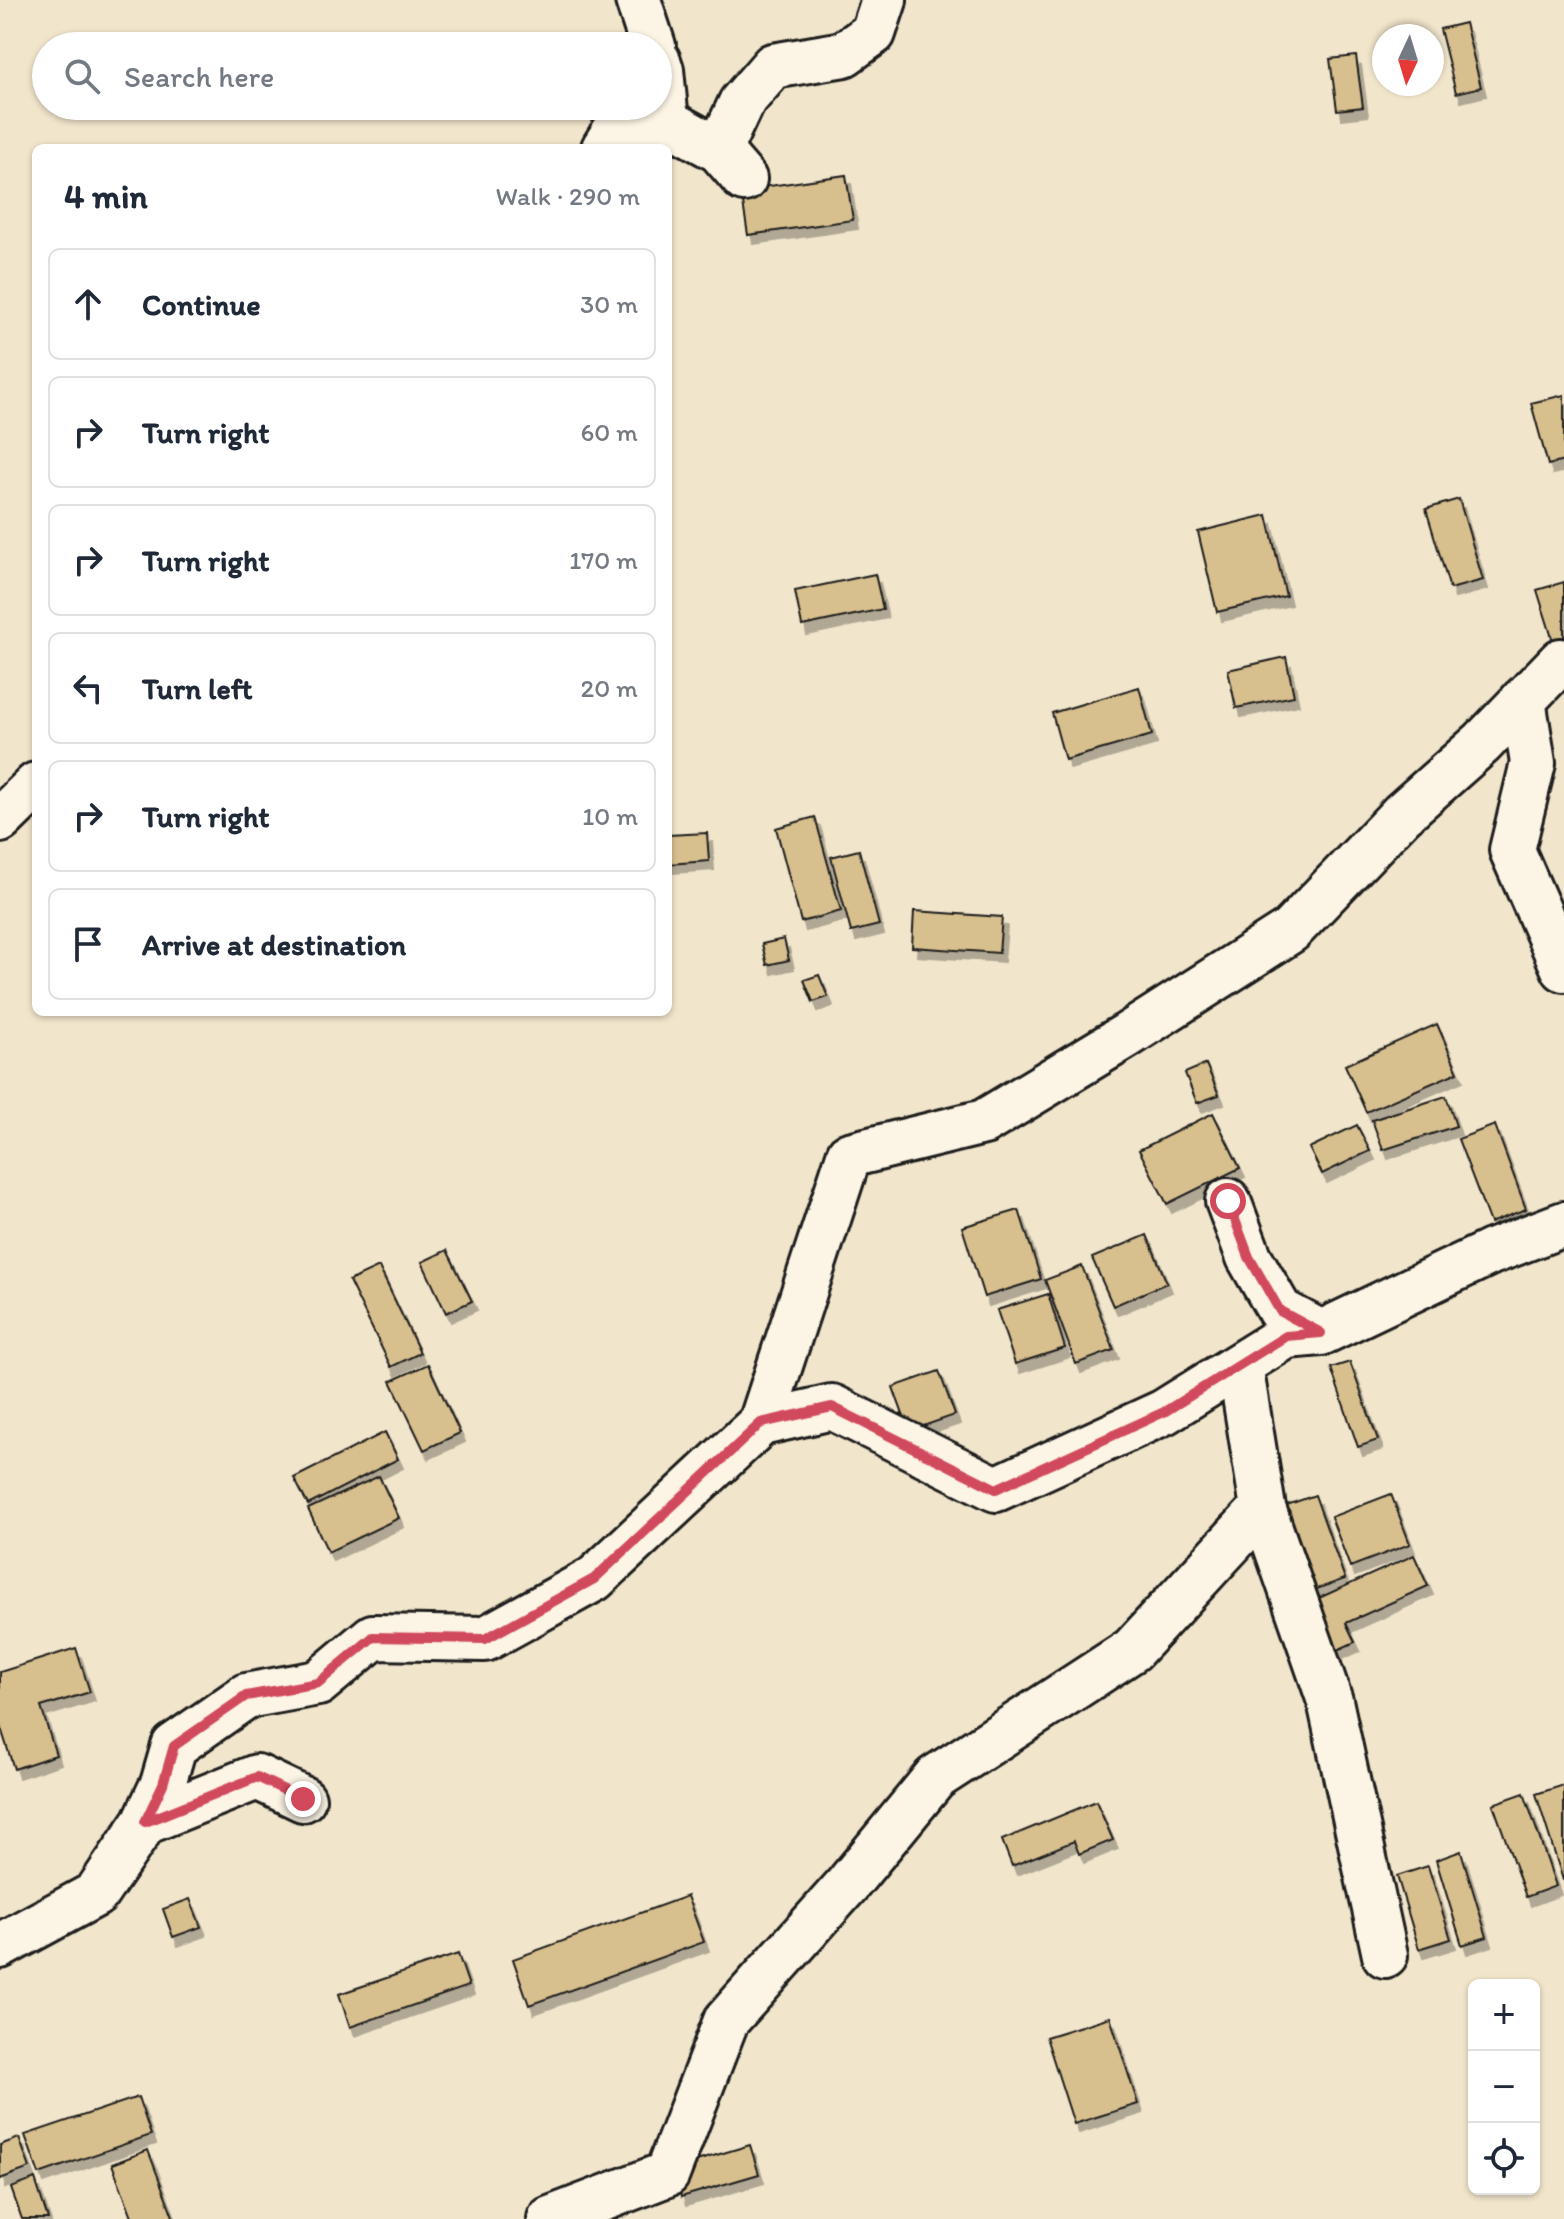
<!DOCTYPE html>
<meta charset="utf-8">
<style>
:root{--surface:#fff;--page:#f6f6f7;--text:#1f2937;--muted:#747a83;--line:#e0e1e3}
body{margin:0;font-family:Itim,sans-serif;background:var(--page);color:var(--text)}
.controls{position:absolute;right:24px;bottom:24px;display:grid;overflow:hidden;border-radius:12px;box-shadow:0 2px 6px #0004}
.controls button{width:72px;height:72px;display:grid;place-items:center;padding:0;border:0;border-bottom:2px solid var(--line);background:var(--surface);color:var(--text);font:40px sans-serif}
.compass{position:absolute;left:1372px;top:24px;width:72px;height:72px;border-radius:50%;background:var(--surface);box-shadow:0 2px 6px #0004;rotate:184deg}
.stop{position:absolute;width:24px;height:24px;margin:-18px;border:6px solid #d1495b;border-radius:50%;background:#fff}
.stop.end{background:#d1495b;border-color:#fff;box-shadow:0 2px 8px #0008}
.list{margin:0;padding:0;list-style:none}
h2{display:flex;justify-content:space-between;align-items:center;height:104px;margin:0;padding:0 32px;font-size:34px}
h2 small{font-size:26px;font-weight:400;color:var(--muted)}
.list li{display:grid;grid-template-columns:52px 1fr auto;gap:24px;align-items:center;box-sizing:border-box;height:112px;margin:0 16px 16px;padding:0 16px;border:2px solid var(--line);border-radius:12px}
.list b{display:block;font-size:30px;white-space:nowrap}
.list em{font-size:26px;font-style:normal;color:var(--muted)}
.icon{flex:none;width:44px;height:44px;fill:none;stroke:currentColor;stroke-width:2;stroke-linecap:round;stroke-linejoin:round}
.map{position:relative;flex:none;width:1564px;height:2219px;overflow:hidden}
.search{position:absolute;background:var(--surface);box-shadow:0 2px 6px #0004;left:32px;top:32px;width:640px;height:88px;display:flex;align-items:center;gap:20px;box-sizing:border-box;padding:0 28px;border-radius:44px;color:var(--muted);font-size:30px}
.panel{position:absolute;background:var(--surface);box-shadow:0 2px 6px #0004;left:32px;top:144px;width:640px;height:872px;border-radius:12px}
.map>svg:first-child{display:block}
.building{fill:#d8bf8e;stroke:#1c1c1c;stroke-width:2;filter:url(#shadow)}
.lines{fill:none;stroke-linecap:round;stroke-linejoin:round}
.minor-casing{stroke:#1c1c1c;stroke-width:50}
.minor{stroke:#fcf5e5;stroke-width:44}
.route{stroke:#d1495b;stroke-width:10}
</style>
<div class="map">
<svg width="1564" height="2219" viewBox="0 0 1564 2219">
<defs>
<filter id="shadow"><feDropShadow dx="5" dy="9" stdDeviation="0" flood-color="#0004"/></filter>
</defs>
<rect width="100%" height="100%" fill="#f1e5cb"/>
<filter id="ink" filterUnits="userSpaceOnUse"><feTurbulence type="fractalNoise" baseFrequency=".0125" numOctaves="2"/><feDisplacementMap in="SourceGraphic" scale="16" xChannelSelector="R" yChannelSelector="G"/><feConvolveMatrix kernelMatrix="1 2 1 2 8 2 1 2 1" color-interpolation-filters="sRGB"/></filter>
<g filter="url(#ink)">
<!-- building -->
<path class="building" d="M1465,23L1481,87L1456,93L1440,29Z
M1356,56L1363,107L1337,110L1330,59Z
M846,175L853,220L748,235L741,190Z
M1564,395V461L1548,465L1531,403Z
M1459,499L1483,580L1450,589L1426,509Z
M1267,515L1286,596L1217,612L1198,532Z
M875,574L883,609L802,626L795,591Z
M1564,582V637L1553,641L1537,590Z
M1286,657L1294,696L1236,708L1228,670Z
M1139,687L1152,735L1065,760L1052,713Z
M815,817L841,911L801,922L776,828Z
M707,833L709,861L668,864V835Z
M859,850L879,925L851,932L831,857Z
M914,911L1002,917L999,953L912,947Z
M784,939L789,960L767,965L762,944Z
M819,975L828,997L813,1002L804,980Z
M1437,1024L1458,1072L1366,1112L1345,1065Z
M1206,1064L1219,1095L1197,1103L1185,1073Z
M1446,1096L1456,1126L1383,1150L1372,1120Z
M1213,1113L1240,1168L1167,1204L1139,1150Z
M1357,1125L1370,1151L1322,1174L1309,1148Z
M1495,1125L1526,1209L1490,1223L1458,1139Z
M1019,1210L1041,1279L984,1297L962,1227Z
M1147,1235L1167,1283L1113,1306L1092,1258Z
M447,1250L472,1301L446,1313L422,1262Z
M1082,1266L1114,1350L1076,1364L1045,1280Z
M379,1267L420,1353L391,1367L349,1281Z
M1048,1294L1065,1348L1015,1364L997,1310Z
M1350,1362L1378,1440L1358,1447L1331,1368Z
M428,1364L460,1433L424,1450L391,1381Z
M939,1371L955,1415L909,1431L893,1387Z
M385,1432L398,1459L308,1505L294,1478Z
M379,1476L399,1518L328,1552L308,1509Z
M1391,1494L1410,1544L1350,1567L1331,1517Z
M1315,1495L1345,1579L1300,1595L1270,1511Z
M1414,1555L1428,1586L1346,1623L1355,1642L1322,1657L1299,1607Z
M76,1648L90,1692L41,1707L56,1755L14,1769L0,1725V1672Z
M1564,1785V1880H1563L1536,1794Z
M1524,1793L1556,1886L1526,1897L1493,1804Z
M1096,1801L1113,1840L1079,1854L1074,1841L1012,1866L1002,1840Z
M1461,1851L1487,1937L1462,1945L1436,1860Z
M1428,1866L1451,1939L1419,1949L1397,1876Z
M687,1896L704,1942L529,2005L513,1959Z
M190,1899L201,1927L173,1937L163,1909Z
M458,1954L469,1986L350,2027L339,1994Z
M1110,2017L1138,2104L1074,2124L1046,2037Z
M138,2097L151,2135L39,2174L25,2135Z
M19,2138L30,2168L0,2179V2145Z
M750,2145L759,2174L681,2197L673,2168Z
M148,2150L174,2219H133L112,2164Z
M35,2179L48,2219H22L11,2188Z"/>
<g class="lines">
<!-- minor casing -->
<g class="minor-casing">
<path id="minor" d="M638,0L653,46
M658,61L661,70L666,121L719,150L744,179
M604,148L616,129L666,121
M719,150L741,103L773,66L844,54L873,33L884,0
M1523,700L1533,763L1512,850L1564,969
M0,820L36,785
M1228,1201L1249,1257L1280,1311L1321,1333
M761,1423L832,1407L996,1489L1164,1412L1286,1336L1321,1333L1491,1252L1564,1224
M1263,1508L1330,1701L1385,1955
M145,1822L163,1784L174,1746L246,1696L318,1683L373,1637L485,1639L594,1579L761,1423L849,1155L984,1122L1126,1036L1290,931L1402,814L1482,743L1561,661
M0,1946L96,1894L145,1822L257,1777L303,1799
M550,2219L667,2174L726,2021L847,1885L935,1778L1132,1650L1263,1508L1240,1365"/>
</g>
<!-- minor -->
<use href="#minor" class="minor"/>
</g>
</g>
<g class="lines" filter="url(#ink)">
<!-- route -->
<path class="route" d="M303,1799L257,1777L145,1822L163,1784L174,1746L246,1696L318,1683L373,1637L485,1639L594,1579L761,1423L832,1407L996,1489L1164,1412L1286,1336L1321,1333L1280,1311L1249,1257L1228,1201"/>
</g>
</svg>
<div class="controls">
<button>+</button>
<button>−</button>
<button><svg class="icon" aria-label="locate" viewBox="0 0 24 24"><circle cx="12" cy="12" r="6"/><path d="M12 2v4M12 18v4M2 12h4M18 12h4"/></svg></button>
</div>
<svg class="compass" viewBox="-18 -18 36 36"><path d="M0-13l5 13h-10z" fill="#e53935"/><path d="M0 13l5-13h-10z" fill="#747a83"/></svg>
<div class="stop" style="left:1228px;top:1201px"></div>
<div class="stop end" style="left:303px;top:1799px"></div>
<div class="search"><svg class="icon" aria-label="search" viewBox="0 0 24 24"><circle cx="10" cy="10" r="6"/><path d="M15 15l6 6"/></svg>Search here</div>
<section class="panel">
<h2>4 min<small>Walk · 290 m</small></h2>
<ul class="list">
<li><svg class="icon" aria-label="ahead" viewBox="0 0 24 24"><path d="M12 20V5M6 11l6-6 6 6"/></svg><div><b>Continue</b></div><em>30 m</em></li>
<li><svg class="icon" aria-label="right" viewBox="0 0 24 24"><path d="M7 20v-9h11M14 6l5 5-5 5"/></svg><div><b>Turn right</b></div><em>60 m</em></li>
<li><svg class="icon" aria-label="right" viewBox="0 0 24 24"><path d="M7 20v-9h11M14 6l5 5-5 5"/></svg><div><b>Turn right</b></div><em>170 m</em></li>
<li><svg class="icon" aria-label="left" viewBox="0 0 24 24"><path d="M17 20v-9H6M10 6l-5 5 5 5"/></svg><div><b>Turn left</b></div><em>20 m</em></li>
<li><svg class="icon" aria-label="right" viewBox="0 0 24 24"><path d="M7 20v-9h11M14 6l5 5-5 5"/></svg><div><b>Turn right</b></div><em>10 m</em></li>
<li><svg class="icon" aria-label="arrive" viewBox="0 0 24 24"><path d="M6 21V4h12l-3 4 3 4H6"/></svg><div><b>Arrive at destination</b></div></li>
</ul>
</section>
</div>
